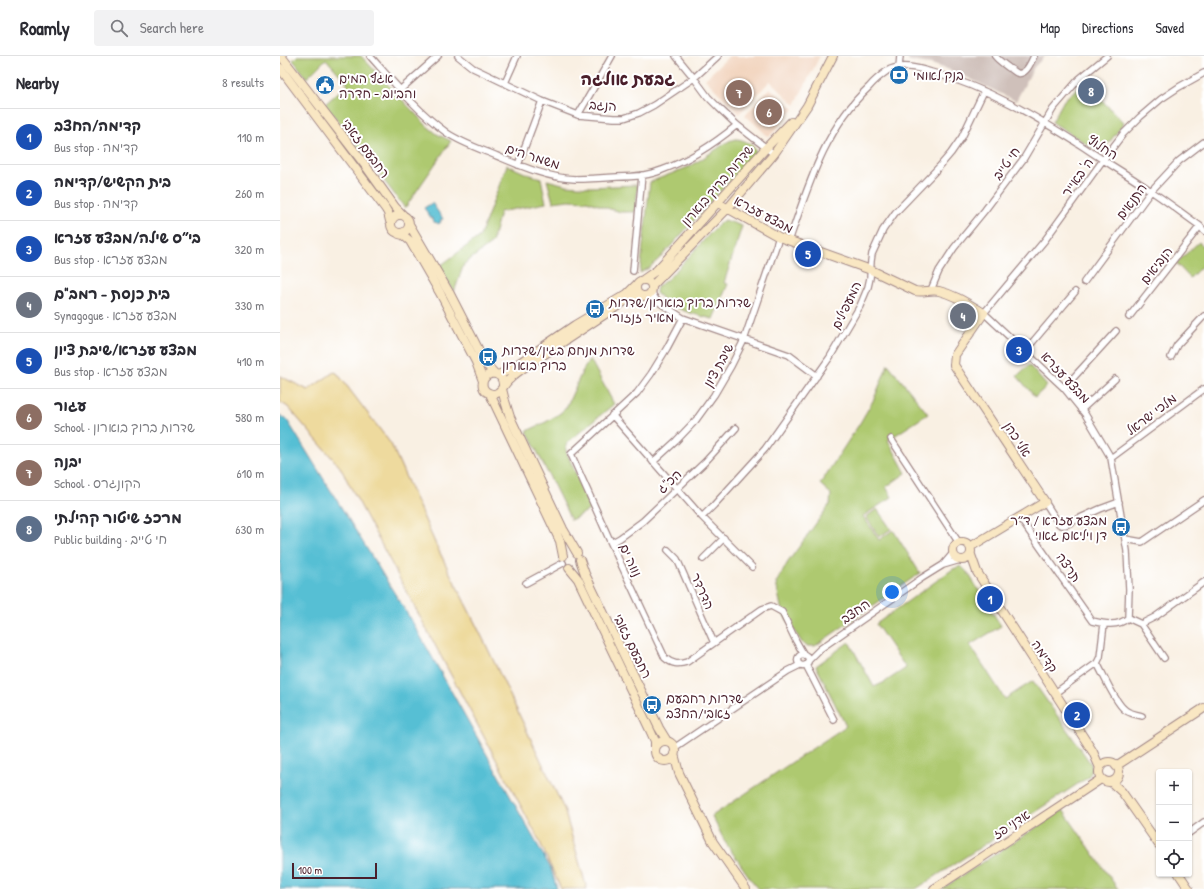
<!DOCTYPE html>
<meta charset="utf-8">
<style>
:root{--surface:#fff;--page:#f2f2f3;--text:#2b2b33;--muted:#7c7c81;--line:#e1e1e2;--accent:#111827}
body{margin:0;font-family:"Patrick Hand","Playpen Sans Hebrew",sans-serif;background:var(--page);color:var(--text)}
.controls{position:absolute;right:12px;bottom:12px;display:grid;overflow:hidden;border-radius:4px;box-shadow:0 1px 3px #0004}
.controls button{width:36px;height:36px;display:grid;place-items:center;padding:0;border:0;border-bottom:1px solid var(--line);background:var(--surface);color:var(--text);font:20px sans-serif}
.scale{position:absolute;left:12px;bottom:10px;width:85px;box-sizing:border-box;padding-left:4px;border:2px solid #4a1f2b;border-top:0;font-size:11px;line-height:14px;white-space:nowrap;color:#4a1f2b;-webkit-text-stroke:3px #fff;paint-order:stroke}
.you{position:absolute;left:612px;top:536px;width:14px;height:14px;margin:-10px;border:3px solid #fff;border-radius:50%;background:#1a73e8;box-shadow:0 0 0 6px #1a73e833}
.badge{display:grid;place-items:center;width:26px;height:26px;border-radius:50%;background:var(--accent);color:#fff;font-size:13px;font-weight:700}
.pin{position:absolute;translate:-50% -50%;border:2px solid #fff;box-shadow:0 1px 4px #0006}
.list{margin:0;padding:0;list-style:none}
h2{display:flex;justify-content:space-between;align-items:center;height:52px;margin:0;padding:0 16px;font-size:17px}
h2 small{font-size:13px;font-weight:400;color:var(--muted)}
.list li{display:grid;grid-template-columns:26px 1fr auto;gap:12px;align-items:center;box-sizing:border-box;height:56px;padding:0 16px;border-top:1px solid var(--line)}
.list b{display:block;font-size:15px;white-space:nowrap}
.list p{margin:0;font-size:13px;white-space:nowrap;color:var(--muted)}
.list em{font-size:13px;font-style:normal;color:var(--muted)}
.icon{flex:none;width:22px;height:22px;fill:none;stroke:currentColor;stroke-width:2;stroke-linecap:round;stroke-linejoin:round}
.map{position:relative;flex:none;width:924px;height:833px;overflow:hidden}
header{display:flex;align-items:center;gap:24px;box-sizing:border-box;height:56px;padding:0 20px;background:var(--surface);border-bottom:1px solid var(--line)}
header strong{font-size:19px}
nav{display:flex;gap:22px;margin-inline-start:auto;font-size:14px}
.search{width:280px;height:36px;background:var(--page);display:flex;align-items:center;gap:10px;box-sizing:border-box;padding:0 14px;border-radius:4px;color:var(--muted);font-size:15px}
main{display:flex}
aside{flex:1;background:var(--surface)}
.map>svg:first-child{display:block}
.built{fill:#f2d4be}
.industrial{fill:#cfc0ba}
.green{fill:#aec96f;stroke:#7c744d}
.sand{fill:#eeda9e;stroke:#9c7c64}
.water{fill:#57bfd4;stroke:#506f80}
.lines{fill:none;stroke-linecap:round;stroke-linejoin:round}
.street-casing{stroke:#a28887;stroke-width:8}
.secondary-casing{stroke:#a28887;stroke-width:10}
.street{stroke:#fff;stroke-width:5.5}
.secondary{stroke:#f9e7c3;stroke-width:8}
.labels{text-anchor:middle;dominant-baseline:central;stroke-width:4;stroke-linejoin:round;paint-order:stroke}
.poi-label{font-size:13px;fill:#4a1f2b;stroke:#fff;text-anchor:start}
.street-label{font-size:13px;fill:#4a1f2b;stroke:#fff}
.district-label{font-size:17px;font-weight:bold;fill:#4a1f2b;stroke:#fff}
</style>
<header>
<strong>Roamly</strong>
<div class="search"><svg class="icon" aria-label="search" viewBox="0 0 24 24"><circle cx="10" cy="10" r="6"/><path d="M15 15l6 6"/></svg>Search here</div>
<nav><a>Map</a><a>Directions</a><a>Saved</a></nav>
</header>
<main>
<aside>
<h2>Nearby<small>8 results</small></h2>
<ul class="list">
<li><span class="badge" style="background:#1a4fb4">1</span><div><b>קדימה/החצב</b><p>Bus stop · קדימה</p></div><em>110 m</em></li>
<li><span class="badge" style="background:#1a4fb4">2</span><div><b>בית הקשיש/קדימה</b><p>Bus stop · קדימה</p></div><em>260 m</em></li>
<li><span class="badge" style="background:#1a4fb4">3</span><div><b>בי״ס שילה/מבצע עזרא</b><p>Bus stop · מבצע עזרא</p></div><em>320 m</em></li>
<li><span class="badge" style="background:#6b7280">4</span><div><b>בית כנסת - רמב&quot;ם</b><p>Synagogue · מבצע עזרא</p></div><em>330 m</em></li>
<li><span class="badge" style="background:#1a4fb4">5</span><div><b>מבצע עזרא/שיבת ציון</b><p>Bus stop · מבצע עזרא</p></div><em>410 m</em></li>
<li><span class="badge" style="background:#8d6e63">6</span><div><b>עגור</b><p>School · שדרות ברוך בוארון</p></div><em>580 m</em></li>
<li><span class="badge" style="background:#8d6e63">7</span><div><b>יבנה</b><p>School · הקונגרס</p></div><em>610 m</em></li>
<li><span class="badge" style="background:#5c6f8a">8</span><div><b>מרכז שיטור קהילתי</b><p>Public building · חי טייב</p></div><em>630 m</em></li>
</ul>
</aside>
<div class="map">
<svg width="924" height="833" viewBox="0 0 924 833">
<rect width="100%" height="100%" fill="#fff"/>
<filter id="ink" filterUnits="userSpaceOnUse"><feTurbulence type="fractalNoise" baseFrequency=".025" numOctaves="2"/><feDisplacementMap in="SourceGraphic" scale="8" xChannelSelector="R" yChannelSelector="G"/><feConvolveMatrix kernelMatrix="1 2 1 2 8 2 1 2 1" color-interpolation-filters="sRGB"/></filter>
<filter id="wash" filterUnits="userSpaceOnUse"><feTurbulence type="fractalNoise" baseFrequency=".012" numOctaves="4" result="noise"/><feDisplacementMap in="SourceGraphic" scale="16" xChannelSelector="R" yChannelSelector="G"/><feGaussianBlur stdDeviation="0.9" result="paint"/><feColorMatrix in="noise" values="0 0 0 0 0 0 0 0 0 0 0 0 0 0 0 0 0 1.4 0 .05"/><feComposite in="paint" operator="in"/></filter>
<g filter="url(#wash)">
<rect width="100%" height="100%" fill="#f9f0e3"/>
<!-- built -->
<path class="built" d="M449,0H540L515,49L490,25L459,58L425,23Z
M490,32L514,53L489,81L465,59Z"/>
<!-- industrial -->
<path class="industrial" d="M628,0H765L754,11L736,45L676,16L651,8L628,5Z"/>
<!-- green -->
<path class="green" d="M17,0H81L147,70L157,78L171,85L125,152L45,48L68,28L46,3L27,22L13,4Z
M804,26L844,67L821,97L772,66L784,44Z
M455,83C463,83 474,88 476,96L380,202L369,212L360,217L370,126L411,110L449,85Z
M227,109L247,118L261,122L266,147L220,156L212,187L184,208L174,236L160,210L200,180Z
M267,124L286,129L310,131L356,129L358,130L355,156H341L330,153L307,145L289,144L273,146Z
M445,164L462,170L444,227L448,228L433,263C412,258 391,253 376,237L377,231L390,221L436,171L441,166Z
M919,186L924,191V208L910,222L896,207Z
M310,303L334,348L288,386L286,390V395L311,453L291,464L247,375L266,366L279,358L286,352L302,316Z
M608,308L648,358L608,384L626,417L606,431L612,441L583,460L599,484L613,474L640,517L535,590H528L523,588L502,556L496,527L508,506L550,448L551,438L540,428L580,367L594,343Z
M749,309L767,330L755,341L737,320Z
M597,453L611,473L599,481L586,461Z
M681,510L688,517L721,570L690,589L725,643L753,625L811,708C813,714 811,717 807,722L636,833H479L472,825L445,786L432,760L566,670L536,610L569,586L594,631L605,626L626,612L596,568L673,513Z
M783,754L838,833H662Z"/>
<!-- sand -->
<path class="sand" d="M54,316L57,317L111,388L156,489L207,591L284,753L307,833H281L258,782L60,411L8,351L0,346V320L28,334Z"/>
<!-- water -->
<path class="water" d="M152,147L163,163L160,164L161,166L158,168L156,166L155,167L144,152Z
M0,359L7,364L133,567L271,813L277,833H0Z"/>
</g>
<g filter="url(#ink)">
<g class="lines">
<!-- street casing -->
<g class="street-casing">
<path id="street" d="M90,0C114,27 138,56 167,77C182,87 200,93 217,100C241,110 268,122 295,123C309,123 323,122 337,121C352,121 368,120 382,114C410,104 434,88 457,69
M178,0L193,12L262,45L298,59L334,62H344L359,57L374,49L414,22L438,0
M396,0L414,22L428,41L439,52L457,69L494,98
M715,0C719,5 724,8 729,12C732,13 735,16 737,17C746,20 751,6 754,0
M619,11L620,0
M225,27L237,0
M120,34L158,0
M298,59L332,0
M238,109L262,45
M509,185C528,131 545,72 589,31C594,25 600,20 607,15C620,7 638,12 651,16C707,31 757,61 805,92C827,107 850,120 871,135C888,146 904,159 920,170L924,175
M353,215L362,119
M804,226L871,135L899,105L924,86
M372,234L373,239L377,245
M651,234L659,215L674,192L705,154L744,102L773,53L799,23L827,0
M364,240L377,245L403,262L509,299L537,320
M849,261L920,170
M403,262L387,292L371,318L357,337L291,398L331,487L385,602C392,608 398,609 407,606L482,553L491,550L502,556L516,585L524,599
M745,295L795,236
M891,301L897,289L924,260
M784,332L836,275
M801,354L835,323
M332,359L422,461L472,511
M611,383L679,487
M831,402L924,333
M373,406L396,385L416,364L434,339L451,310L464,284L499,181
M765,446L779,468L781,469H785L820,453L839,446
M422,461L434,449L485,393L550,301L580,250L588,231L590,222L591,205L592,198L603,174L615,157L659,111L671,97L682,81L704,35
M739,461L812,565C824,568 838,571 848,562L849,533L847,495L831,402L805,358L784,332L704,257L765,184L823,104L843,78L860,61L881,43L899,31L924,17
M845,483L862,486L924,444
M331,487L340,482L363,465L425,406L456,372
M388,494L397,503L434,587
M423,503L444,482
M663,509L674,496
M246,527L283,507
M848,562L861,568L875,561L924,526
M861,568L884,602
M517.5 604a5.5 5.5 0 1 1 11 0a5.5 5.5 0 1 1-11 0Z
M528,605L540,593L642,522L663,509L680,504
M817,607C823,618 835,646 844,653C849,658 856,658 862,660
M526,609L554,664
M775,637L817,607L820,601L824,568
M394,692L508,615L520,609
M909,777L924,766"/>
</g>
<!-- secondary casing -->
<g class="secondary-casing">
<path id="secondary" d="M1,0L85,109L115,151L123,159
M0,12L105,152L108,157L110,165
M438,147L499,181L591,214L635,235C643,237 651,233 659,235C676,239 690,249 704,257L675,299L674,309L765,446L690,491
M111 168a9 9 0 1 1 18 0a9 9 0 1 1-18 0Z
M129,168L170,238L206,308L214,317
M119,178L123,179L130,185L160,237L196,306L203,325
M364,223L377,214L388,202L486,92L511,66
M356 232a8 8 0 1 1 16 0a8 8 0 1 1-16 0Z
M372,230L448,152L494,98L527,50L553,0
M218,319L229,314L295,269L347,238L356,229
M223,330C224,311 199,316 203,331C204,334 206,336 209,337C220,342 223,328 230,323C233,319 238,316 242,313L345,245L355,240L360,239
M222,333L225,345L230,361L283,473L297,497
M210,338L280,485L283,500
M673 495a9 9 0 1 1 18 0a9 9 0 1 1-18 0Z
M691,499L697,516L813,696L820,712
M300,504L305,518L379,672L387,685
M289,512L298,523L370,674L375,685V692
M375 695a10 10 0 1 1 20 0a10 10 0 1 1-20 0Z
M394,698L399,717L433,786L466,833
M819 716a10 10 0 1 1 20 0a10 10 0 1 1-20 0Z
M836,710L924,652
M831,726L842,736L879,789
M899,818L909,833
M654,833L821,723"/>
</g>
<!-- street -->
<use href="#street" class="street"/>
<!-- secondary -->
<use href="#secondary" class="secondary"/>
</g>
</g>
<!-- icons -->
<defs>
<g id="bank-disc" transform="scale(1)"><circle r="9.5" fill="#1f6fb2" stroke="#fff"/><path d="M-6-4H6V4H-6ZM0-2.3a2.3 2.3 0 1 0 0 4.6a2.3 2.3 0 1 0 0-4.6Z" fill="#fff"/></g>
<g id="civic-disc" transform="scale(1)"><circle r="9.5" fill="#1f6fb2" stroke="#fff"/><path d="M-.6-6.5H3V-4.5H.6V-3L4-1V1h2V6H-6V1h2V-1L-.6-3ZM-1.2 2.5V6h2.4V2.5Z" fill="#fff"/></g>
<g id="bus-disc" transform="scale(1)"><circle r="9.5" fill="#1f6fb2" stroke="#fff"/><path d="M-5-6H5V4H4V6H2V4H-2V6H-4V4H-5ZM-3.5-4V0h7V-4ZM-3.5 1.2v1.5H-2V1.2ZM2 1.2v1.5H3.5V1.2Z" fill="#fff"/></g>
</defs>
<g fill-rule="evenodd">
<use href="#bank-disc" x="619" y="19"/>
<use href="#civic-disc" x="45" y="29"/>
<use href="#bus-disc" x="315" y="253"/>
<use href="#bus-disc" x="208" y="301"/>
<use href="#bus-disc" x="841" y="471"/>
<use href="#bus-disc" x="372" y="649"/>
</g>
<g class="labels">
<!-- poi labels -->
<g class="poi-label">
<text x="633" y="19">בנק לאומי</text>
<text x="59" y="22">אגף המים<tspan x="59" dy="15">והביוב - חדרה</tspan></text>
<text x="329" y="246">שדרות ברוך בוארון/שדרות<tspan x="329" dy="15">מאיר זנזורי</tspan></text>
<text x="222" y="294">שדרות מנחם בגין/שדרות<tspan x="222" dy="15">ברוך בוארון</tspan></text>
<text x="827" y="464" text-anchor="end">מבצע עזרא / ד״ר<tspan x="827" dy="15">דן ויליאם גאוי</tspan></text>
<text x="386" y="642">שדרות רחבעם<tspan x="386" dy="15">זאבי/החצב</tspan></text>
</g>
<!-- street labels -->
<g class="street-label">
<text transform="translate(323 49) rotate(4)">הנגב</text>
<text transform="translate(823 91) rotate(33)">החלוץ</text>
<text transform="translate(86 92) rotate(53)">רחבעם זאבי</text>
<text transform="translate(253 100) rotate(18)">משמר הים</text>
<text transform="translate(726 107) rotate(-55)">חי טייב</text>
<text transform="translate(797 121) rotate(-54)">ה' באייר</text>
<text transform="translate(437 129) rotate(-49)">שדרות ברוך בוארון</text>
<text transform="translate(851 145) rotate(-53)">התנאים</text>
<text transform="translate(484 158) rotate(28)">מבצע עזרא</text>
<text transform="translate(876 209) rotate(-52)">הנביאים</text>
<text transform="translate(566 249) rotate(-64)">המעפילים</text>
<text transform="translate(438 309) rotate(-61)">שיבת ציון</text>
<text transform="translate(786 321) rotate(47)">מבצע עזרא</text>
<text transform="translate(871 358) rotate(-37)">מלכי ישראל</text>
<text transform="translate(738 383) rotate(57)">אלי כהן</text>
<text transform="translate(389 425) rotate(-43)">הכ"ג</text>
<text transform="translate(351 504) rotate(65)">נווה ים</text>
<text transform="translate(789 511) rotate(55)">תרצה</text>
<text transform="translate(423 535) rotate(66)">הדרדר</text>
<text transform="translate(575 555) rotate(-35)">החצב</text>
<text transform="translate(353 590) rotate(64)">רחבעם זאבי</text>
<text transform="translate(765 600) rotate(57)">קדימה</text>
<text transform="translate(731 768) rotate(-33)">אדני פז</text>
</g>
<!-- district labels -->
<g class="district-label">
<text x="348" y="22">גבעת אולגה</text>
</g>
</g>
</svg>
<div class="controls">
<button>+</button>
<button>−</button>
<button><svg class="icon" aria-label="locate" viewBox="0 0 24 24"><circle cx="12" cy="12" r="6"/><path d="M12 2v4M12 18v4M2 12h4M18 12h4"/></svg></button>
</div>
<div class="scale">100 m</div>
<div class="you"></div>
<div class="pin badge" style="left:710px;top:543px;background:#1a4fb4">1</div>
<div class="pin badge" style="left:797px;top:659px;background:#1a4fb4">2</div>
<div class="pin badge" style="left:739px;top:294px;background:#1a4fb4">3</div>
<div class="pin badge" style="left:683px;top:260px;background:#6b7280">4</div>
<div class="pin badge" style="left:528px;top:198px;background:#1a4fb4">5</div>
<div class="pin badge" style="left:489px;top:56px;background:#8d6e63">6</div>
<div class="pin badge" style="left:459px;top:37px;background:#8d6e63">7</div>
<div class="pin badge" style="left:811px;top:35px;background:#5c6f8a">8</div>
</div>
</main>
